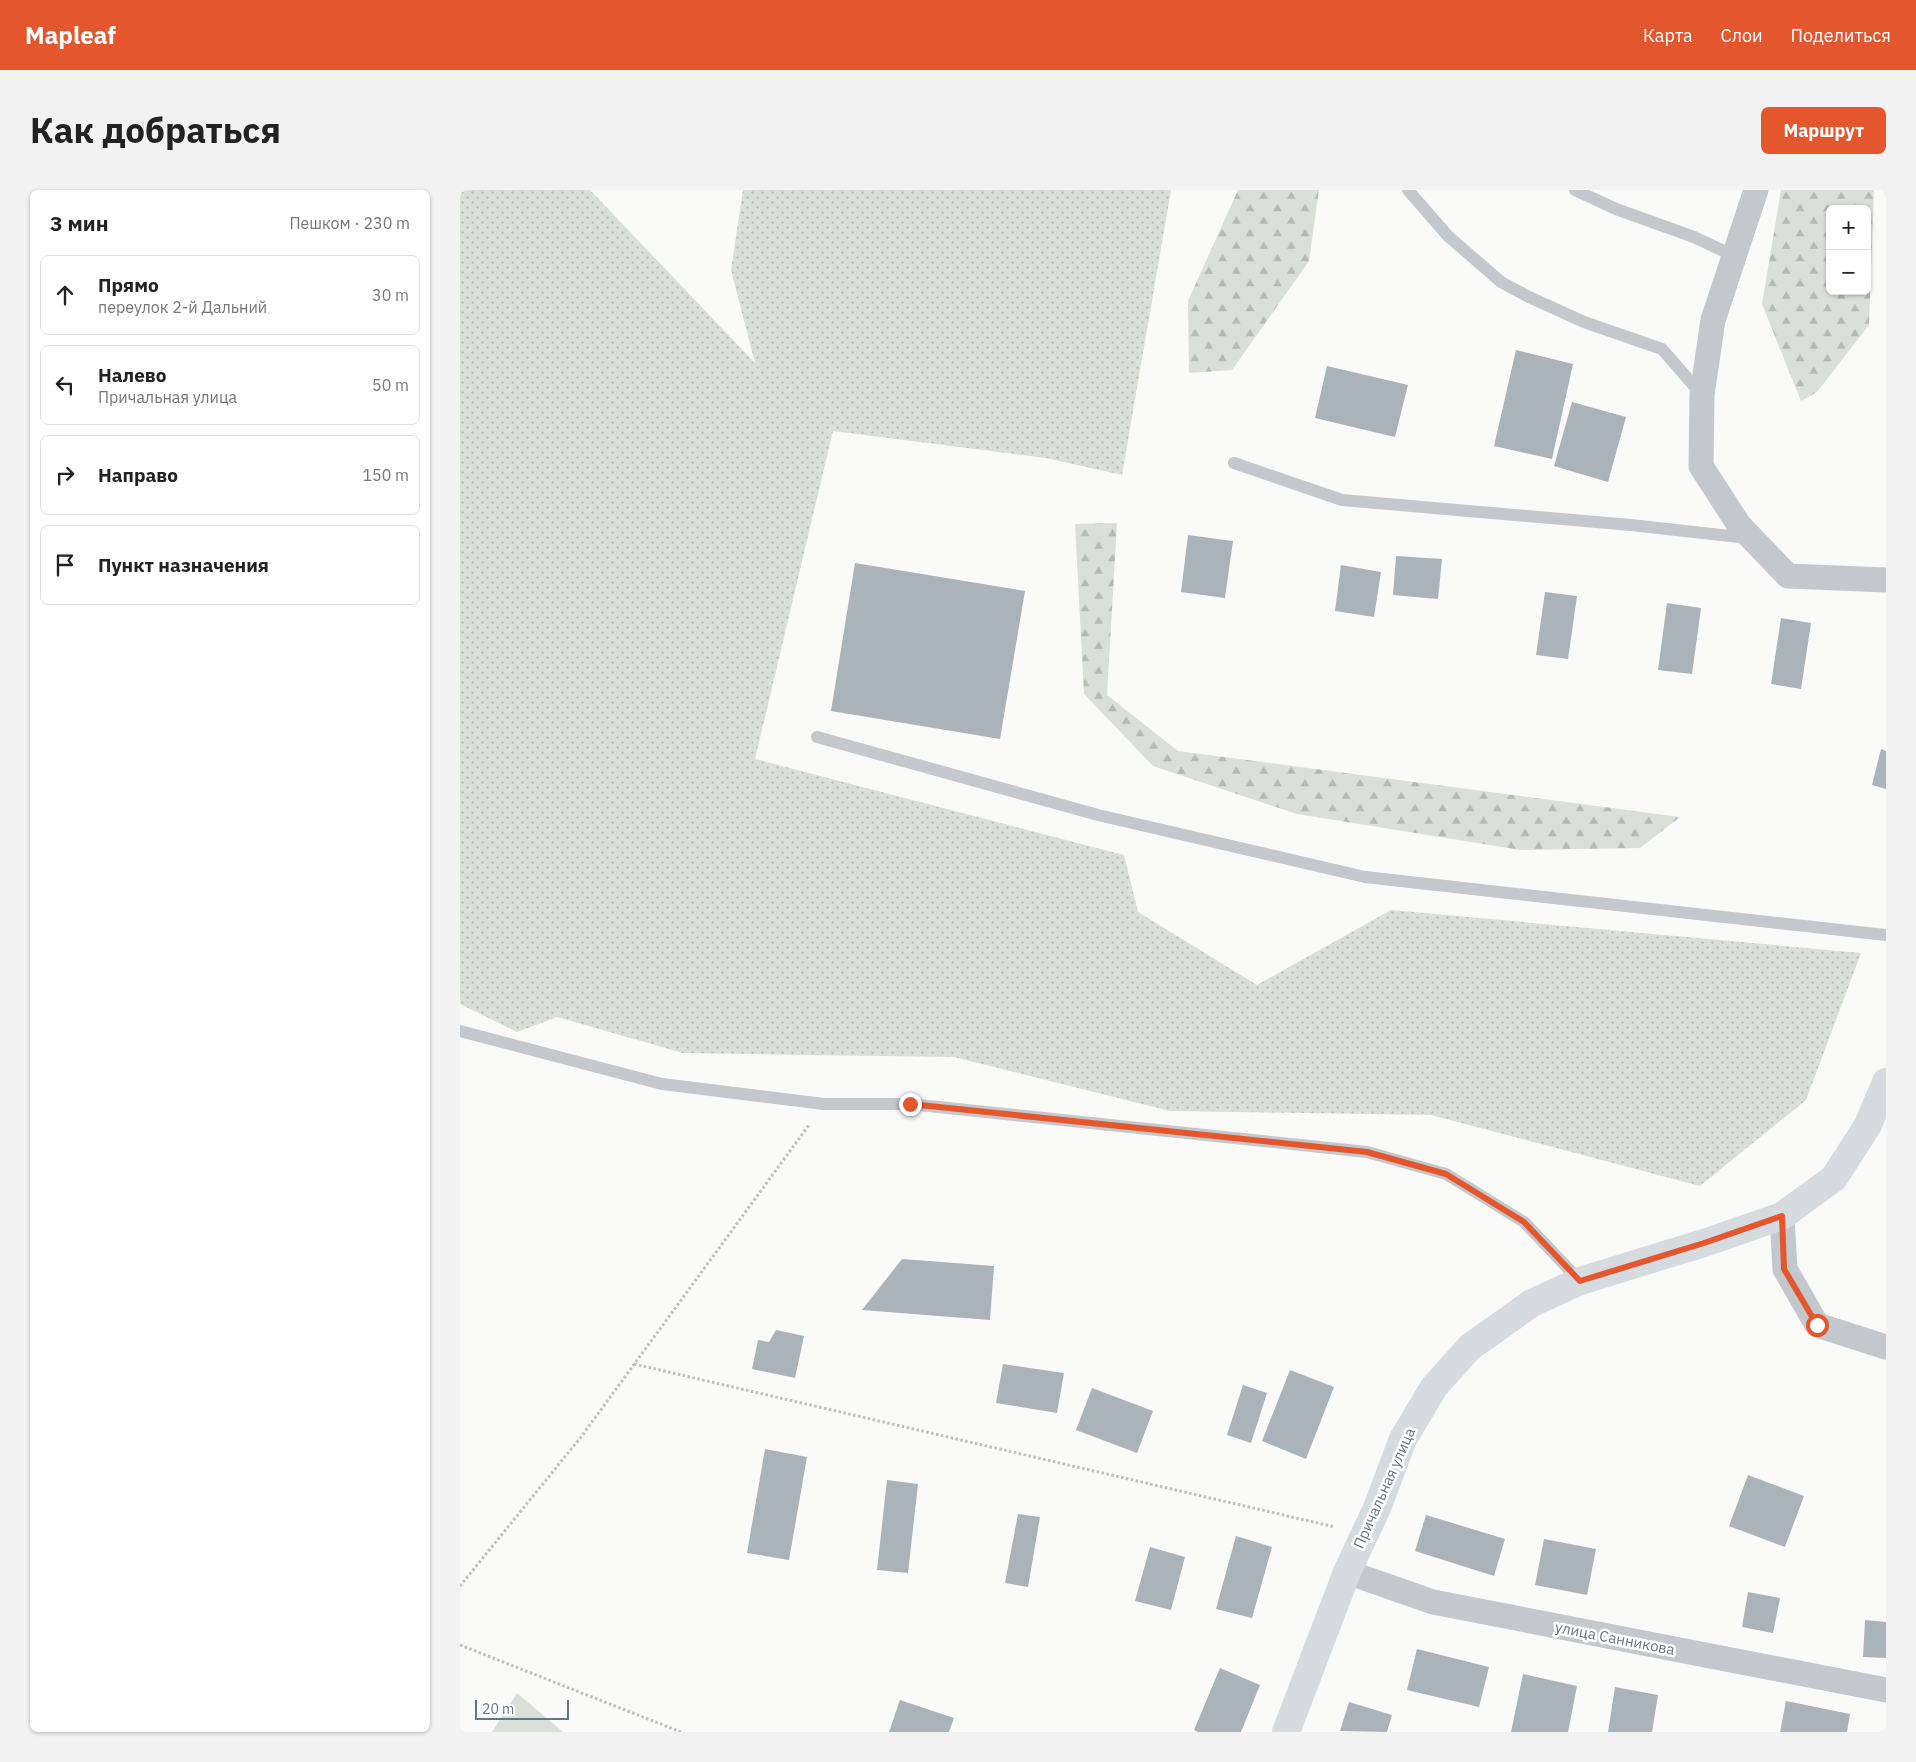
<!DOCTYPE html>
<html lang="ru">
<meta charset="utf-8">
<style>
:root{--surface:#fff;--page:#f2f2f2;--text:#222;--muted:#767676;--line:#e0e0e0;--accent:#e4572e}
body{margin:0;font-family:"IBM Plex Sans",sans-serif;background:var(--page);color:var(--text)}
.controls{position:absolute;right:15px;top:15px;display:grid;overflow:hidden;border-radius:8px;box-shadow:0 1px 4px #0004}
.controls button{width:45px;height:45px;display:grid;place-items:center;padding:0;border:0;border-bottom:1px solid var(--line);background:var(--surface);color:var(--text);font:25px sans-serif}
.scale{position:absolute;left:15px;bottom:12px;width:94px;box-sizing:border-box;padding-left:5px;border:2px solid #657683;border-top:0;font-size:14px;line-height:18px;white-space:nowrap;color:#657683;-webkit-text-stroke:4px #fff;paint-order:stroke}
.stop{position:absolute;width:15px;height:15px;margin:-11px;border:4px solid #e4572e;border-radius:50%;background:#fff}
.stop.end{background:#e4572e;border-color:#fff;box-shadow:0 1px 5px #0008}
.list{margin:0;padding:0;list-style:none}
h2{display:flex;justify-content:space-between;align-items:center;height:65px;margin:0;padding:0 20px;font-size:21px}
h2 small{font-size:16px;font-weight:400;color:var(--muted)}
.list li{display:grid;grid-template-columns:32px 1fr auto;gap:15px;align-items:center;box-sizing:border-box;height:80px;margin:0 10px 10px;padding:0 10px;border:1px solid var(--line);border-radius:8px}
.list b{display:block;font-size:19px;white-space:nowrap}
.list p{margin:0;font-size:16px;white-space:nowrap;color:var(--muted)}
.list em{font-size:16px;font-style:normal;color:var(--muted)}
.icon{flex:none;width:28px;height:28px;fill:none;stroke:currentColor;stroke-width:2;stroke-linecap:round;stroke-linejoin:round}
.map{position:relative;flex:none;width:1426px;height:1542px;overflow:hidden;border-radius:8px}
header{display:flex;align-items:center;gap:30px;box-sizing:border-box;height:70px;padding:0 25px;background:var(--accent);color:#fff}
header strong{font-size:24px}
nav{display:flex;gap:28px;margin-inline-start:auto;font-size:18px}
.intro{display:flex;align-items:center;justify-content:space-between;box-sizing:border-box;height:120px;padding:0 30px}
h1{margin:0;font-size:35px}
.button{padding:12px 22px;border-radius:8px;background:var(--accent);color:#fff;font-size:18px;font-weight:700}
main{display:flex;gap:30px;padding:0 30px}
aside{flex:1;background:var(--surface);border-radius:8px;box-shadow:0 1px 4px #0004}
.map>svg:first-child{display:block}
.grass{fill:url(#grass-dots)}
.forest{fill:url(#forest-firs);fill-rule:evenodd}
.garden{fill:#dadfd7}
.building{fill:#aab3b9}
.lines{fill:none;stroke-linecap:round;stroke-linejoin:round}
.path{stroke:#bbbfc2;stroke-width:3;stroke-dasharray:2.5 2.5;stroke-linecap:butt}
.lane{stroke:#c3c8cc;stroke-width:12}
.street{stroke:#c3c8cc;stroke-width:25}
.secondary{stroke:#d6dbdf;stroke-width:28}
.route{stroke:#e4572e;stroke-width:6}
.labels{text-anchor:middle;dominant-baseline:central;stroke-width:5;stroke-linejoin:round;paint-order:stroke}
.street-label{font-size:15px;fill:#657683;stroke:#fff}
</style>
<header>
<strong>Mapleaf</strong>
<nav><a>Карта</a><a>Слои</a><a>Поделиться</a></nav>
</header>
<div class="intro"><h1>Как добраться</h1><a class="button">Маршрут</a></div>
<main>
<aside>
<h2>3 мин<small>Пешком · 230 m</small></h2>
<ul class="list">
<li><svg class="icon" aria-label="ahead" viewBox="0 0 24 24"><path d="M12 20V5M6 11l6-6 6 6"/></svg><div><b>Прямо</b><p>переулок 2-й Дальний</p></div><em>30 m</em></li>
<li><svg class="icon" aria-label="left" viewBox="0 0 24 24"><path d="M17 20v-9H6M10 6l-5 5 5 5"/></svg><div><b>Налево</b><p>Причальная улица</p></div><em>50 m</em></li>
<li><svg class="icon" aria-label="right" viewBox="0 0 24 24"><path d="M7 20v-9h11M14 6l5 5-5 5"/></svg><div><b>Направо</b></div><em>150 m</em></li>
<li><svg class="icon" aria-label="arrive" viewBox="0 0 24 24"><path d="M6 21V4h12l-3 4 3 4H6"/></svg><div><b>Пункт назначения</b></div></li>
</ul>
</aside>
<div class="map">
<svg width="1426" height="1542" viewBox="0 0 1426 1542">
<defs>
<pattern id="grass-dots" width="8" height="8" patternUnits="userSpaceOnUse" patternTransform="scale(1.25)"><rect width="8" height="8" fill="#dadfd7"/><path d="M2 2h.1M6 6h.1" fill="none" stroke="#b4b9b4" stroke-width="1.8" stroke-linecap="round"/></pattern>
<pattern id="forest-firs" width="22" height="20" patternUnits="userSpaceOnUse" patternTransform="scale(1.25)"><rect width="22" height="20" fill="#dadfd7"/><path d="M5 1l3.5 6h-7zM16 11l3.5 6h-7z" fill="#b4b9b4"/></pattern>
</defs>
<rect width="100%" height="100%" fill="#fafaf8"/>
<!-- grass -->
<path class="grass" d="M0,0H130L295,173L271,80L283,0H711L662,285L586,268L373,241L295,569L664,665L678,722L797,795L931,720L1401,763L1346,910L1240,996L971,925L710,921L494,867L223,863L97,827L57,842L0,814Z"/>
<!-- forest -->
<path class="forest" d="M778,0H859L849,71L772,180L729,183L728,111Z
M1321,0H1414L1409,135L1357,202L1341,211L1302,114ZM1370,19H1407V101H1370Z
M657,333L647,505L718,561L1220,627L1180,658L1061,660L837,624L693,576L624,504L615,334Z"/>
<!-- garden -->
<path class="garden" d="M57,1503L103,1542H32Z"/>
<!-- building -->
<path class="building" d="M1056,160L1113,174L1092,269L1034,256Z
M867,176L948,195L935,247L855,228Z
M1112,212L1166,227L1148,292L1094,276Z
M728,345L773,351L765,408L721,402Z
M936,366L982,369L978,409L933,405Z
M395,373L565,401L540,549L371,521Z
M881,375L921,382L914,427L875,421Z
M1085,402L1117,406L1108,469L1076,465Z
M1207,413L1241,418L1232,484L1198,480Z
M1321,428L1351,433L1341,499L1311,494Z
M1421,559L1426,561V599L1412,595Z
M442,1069L534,1076L530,1130L402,1120Z
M316,1140L344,1146L335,1188L292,1179L298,1150L309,1152Z
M543,1174L604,1183L597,1223L536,1213Z
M830,1180L874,1197L846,1269L802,1251Z
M783,1195L807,1203L791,1253L767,1245Z
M632,1198L693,1221L677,1263L616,1240Z
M305,1259L347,1267L329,1370L287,1363Z
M1288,1285L1344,1306L1325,1357L1269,1336Z
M427,1290L458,1294L448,1383L417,1380Z
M558,1324L580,1327L568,1397L545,1393Z
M966,1325L1045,1349L1034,1386L955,1361Z
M776,1346L812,1357L792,1428L756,1419Z
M1084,1349L1136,1359L1127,1405L1075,1395Z
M690,1357L725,1367L711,1420L675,1411Z
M1288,1402L1320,1408L1313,1443L1282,1437Z
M1405,1430L1426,1432V1468L1403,1467Z
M957,1459L1029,1477L1019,1517L947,1500Z
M760,1478L800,1495L781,1542H738L734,1540Z
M1063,1484L1117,1496L1108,1542H1051Z
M1155,1497L1198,1505L1192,1542H1148Z
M440,1510L494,1528L489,1542H429Z
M1326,1511L1390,1524L1387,1542H1320Z
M889,1512L932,1525L927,1542L880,1541Z"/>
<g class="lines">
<!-- path -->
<path class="path" d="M174,1174L875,1337
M0,1396L121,1247L349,935
M0,1455L221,1542"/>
<!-- lane -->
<path class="lane" d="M948,0L988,46L1041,92L1069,107L1124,132L1202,159L1242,205
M1115,0L1156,19L1234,47L1274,66
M774,273L882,310L1171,335L1288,348
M357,547L638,625L905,687L1426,745
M0,841L202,894L364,914H450L907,962L986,984L1064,1032L1120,1091"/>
<!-- street -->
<path class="street" d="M1296,0L1253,130L1242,205L1241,276L1279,335L1328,386L1426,390
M1322,1026L1325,1079L1357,1135L1426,1157
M887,1382L973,1412L1426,1500"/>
<!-- secondary -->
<path class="secondary" d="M826,1542L887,1382L917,1318L943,1249L974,1197L1010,1157L1072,1113L1120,1091L1244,1053L1322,1026L1374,988L1408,935L1426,892"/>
</g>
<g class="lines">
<!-- route -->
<path class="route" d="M450,914L907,962L986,984L1064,1032L1120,1091L1244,1053L1322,1026L1324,1079L1357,1135"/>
</g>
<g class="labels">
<!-- street labels -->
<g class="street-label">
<text transform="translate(924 1298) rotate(-66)">Причальная улица</text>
<text transform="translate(1155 1448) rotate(11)">улица Санникова</text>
</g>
</g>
</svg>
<div class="controls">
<button>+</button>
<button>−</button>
</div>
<div class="scale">20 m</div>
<div class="stop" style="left:1357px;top:1135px"></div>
<div class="stop end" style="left:450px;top:914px"></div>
</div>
</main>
